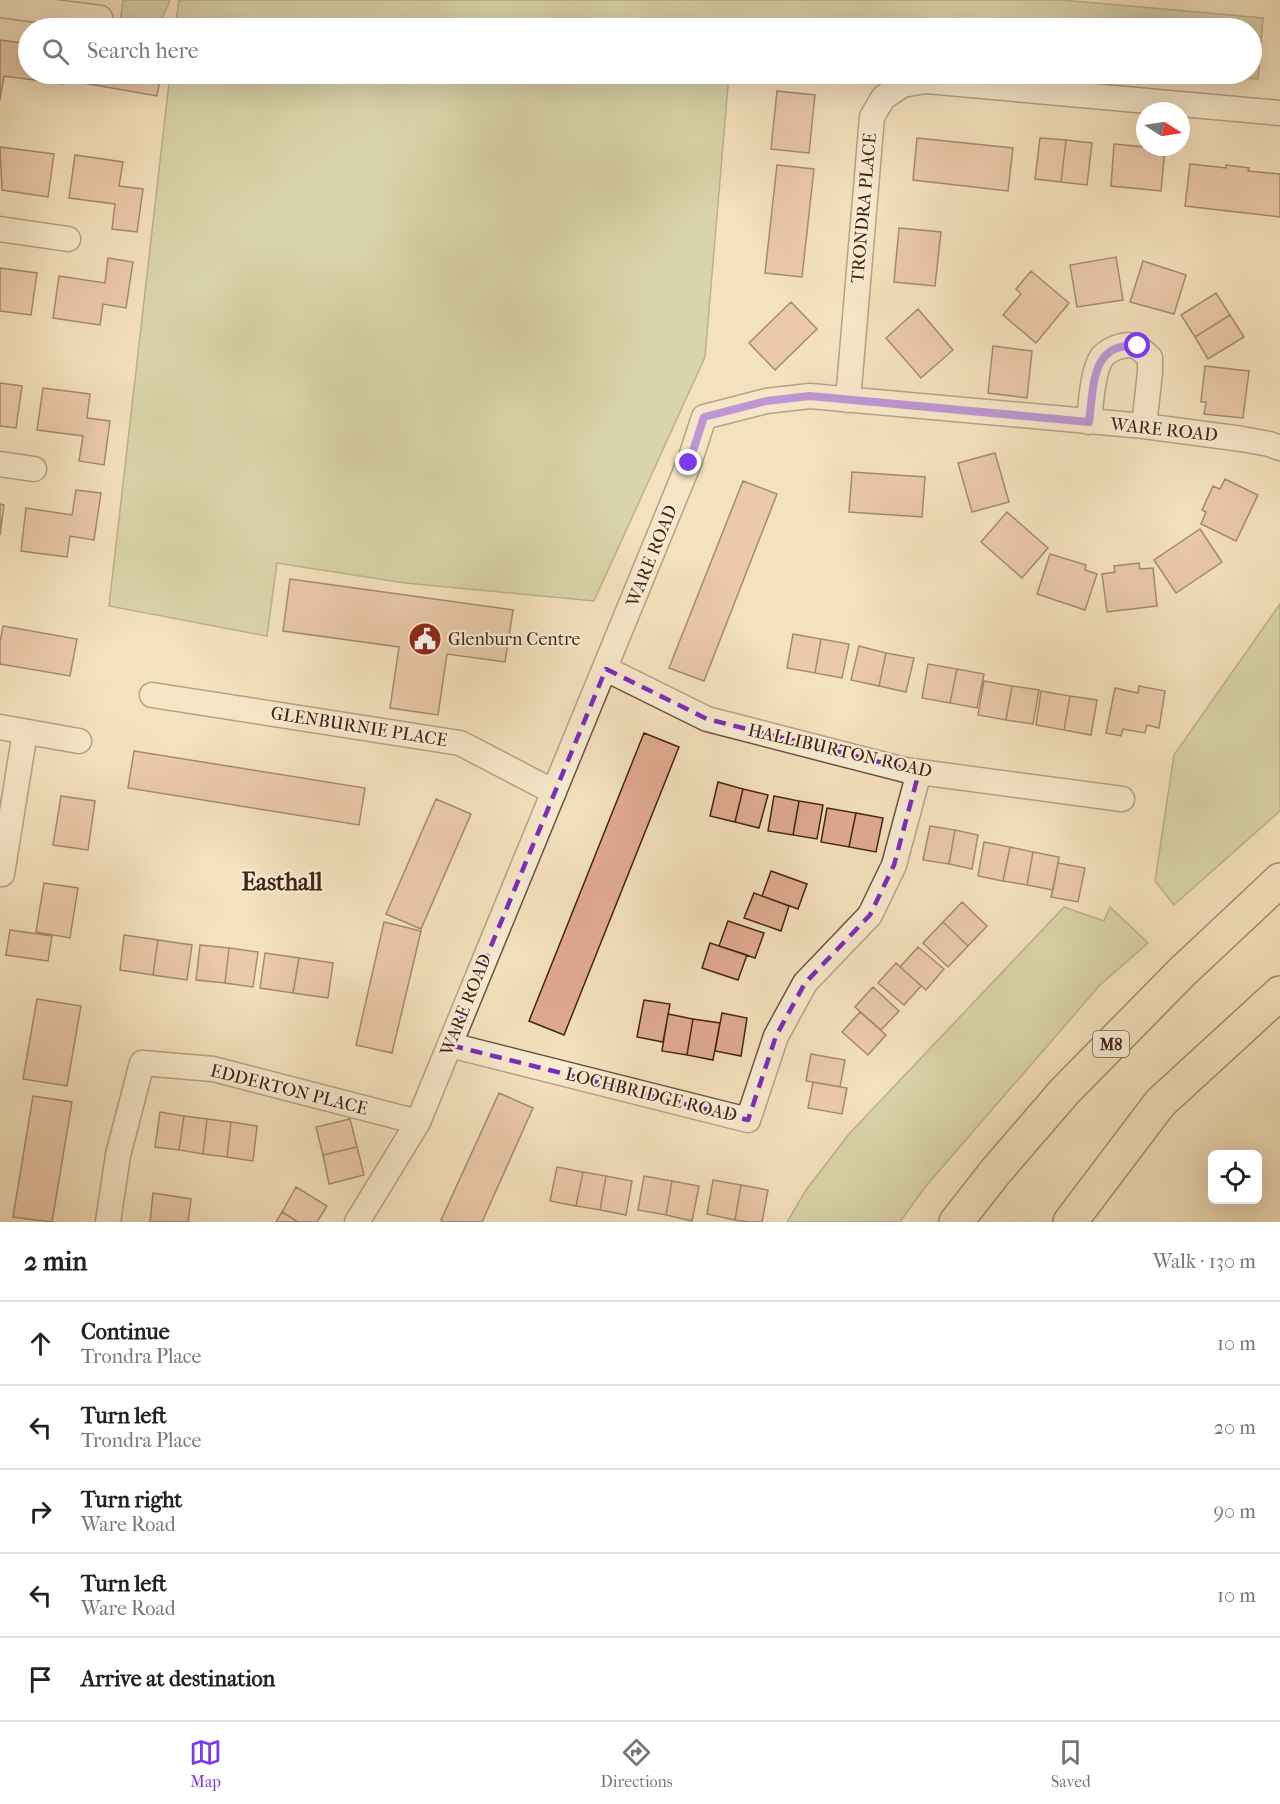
<!DOCTYPE html>
<meta charset="utf-8">
<style>
:root{--surface:#fff;--page:#f6f6f6;--text:#222;--muted:#767676;--line:#e0e0e0;--accent:#7c3aed}
body{margin:0;font-family:"IM FELL French Canon",serif;background:var(--page);color:var(--text)}
.controls{position:absolute;right:18px;bottom:18px;display:grid;overflow:hidden;border-radius:9px;box-shadow:0 6px 24px #0002}
.controls button{width:54px;height:54px;display:grid;place-items:center;padding:0;border:0;border-bottom:2px solid var(--line);background:var(--surface);color:var(--text);font:30px sans-serif}
.compass{position:absolute;left:1136px;top:102px;width:54px;height:54px;border-radius:50%;background:var(--surface);box-shadow:0 6px 24px #0002;rotate:102deg}
.stop{position:absolute;width:18px;height:18px;margin:-14px;border:4px solid #7c3aed;border-radius:50%;background:#fff}
.stop.end{background:#7c3aed;border-color:#fff;box-shadow:0 2px 6px #0008}
.list{margin:0;padding:0;list-style:none}
h2{display:flex;justify-content:space-between;align-items:center;height:78px;margin:0;padding:0 24px;font-size:26px}
h2 small{font-size:20px;font-weight:400;color:var(--muted)}
.list li{display:grid;grid-template-columns:39px 1fr auto;gap:18px;align-items:center;box-sizing:border-box;height:84px;padding:0 24px;border-top:2px solid var(--line)}
.list b{display:block;font-size:22px;white-space:nowrap}
.list p{margin:0;font-size:20px;white-space:nowrap;color:var(--muted)}
.list em{font-size:20px;font-style:normal;color:var(--muted)}
.icon{flex:none;width:33px;height:33px;fill:none;stroke:currentColor;stroke-width:2;stroke-linecap:round;stroke-linejoin:round}
.map{position:relative;flex:none;width:1280px;height:1222px;overflow:hidden}
.search{position:absolute;background:var(--surface);box-shadow:0 6px 24px #0002;left:18px;right:18px;top:18px;height:66px;display:flex;align-items:center;gap:15px;box-sizing:border-box;padding:0 21px;border-radius:33px;color:var(--muted);font-size:22px}
.sheet{height:498px;background:var(--surface)}
nav{display:flex;justify-content:space-around;align-items:center;box-sizing:border-box;height:84px;border-top:2px solid var(--line);background:var(--surface);font-size:16px;color:var(--muted)}
nav a{display:grid;justify-items:center;gap:3px}
nav .on{color:var(--accent)}
.map>svg:first-child{display:block}
.green{fill:#bac392;stroke:#7e7354;stroke-width:1.5}
.building{fill:#e1ab92;stroke:#432316;stroke-width:1.5}
.lines{fill:none;stroke-linecap:round;stroke-linejoin:round}
.street-casing{stroke:#6f5240;stroke-width:27}
.highway-casing{stroke:#432316;stroke-width:36}
.street{stroke:#f8ecd4;stroke-width:24}
.highway{stroke:#f4e1bd;stroke-width:33}
.route{stroke:#7c3aed;stroke-width:8}
.marked{fill:none;stroke:#7b2cbf;stroke-width:4.5;stroke-dasharray:12 8;stroke-linejoin:round}
.labels{text-anchor:middle;dominant-baseline:central;stroke-width:4.5;stroke-linejoin:round;paint-order:stroke}
.shield{fill:#f8ecd4;stroke:#795f4f;stroke-width:1.5}
.shield-label{font-size:16px;font-weight:bold;fill:#432316}
.street-label{font-size:18px;fill:#432316;stroke:#f8ecd4}
.poi-label{font-size:18px;fill:#432316;stroke:#f8ecd4;text-anchor:start}
.district-label{font-size:24px;font-weight:bold;fill:#432316;stroke:#f8ecd4}
</style>
<div class="map">
<svg width="1280" height="1222" viewBox="0 0 1280 1222">
<rect width="100%" height="100%" fill="#f4e1bd"/>
<filter id="stains"><feTurbulence type="fractalNoise" baseFrequency=".00333" numOctaves="4"/><feColorMatrix values="0 0 0 0 .2 0 0 0 0 .09 0 0 0 0 .02 0 0 0 .5 -.17"/></filter>
<radialGradient id="worn" r=".72"><stop offset=".6" stop-color="#630" stop-opacity="0"/><stop offset="1" stop-color="#630" stop-opacity=".3"/></radialGradient>
<!-- green -->
<path class="green" d="M123,0H170L158,27L120,23Z
M179,0H1063L1263,18L1258,79L1166,74H1252V28H736L734,20L733,28H175Z
M170,74H729L705,357L594,601L405,583L277,563L267,636L109,606Z
M781,74H865L851,79Z
M1280,604V811L1174,905L1155,881L1174,755Z
M1064,907L1104,921L1110,907L1148,943L1100,985L926,1186L900,1222H787L806,1190L849,1134Z"/>
<!-- building -->
<path class="building" d="M24,35L28,36V74H66L64,84L4,76L0,100V40L22,43Z
M85,74H161L157,96L83,83Z
M777,91L815,95L809,153L771,149Z
M917,138L1013,148L1008,191L913,180Z
M1040,138L1066,140L1061,182L1035,179Z
M1066,140L1092,143L1087,185L1061,182Z
M1114,144L1165,149L1161,191L1111,186Z
M0,147L54,154L48,197L2,190Z
M75,155L123,162L119,186L143,189L137,232L112,229L115,204L69,198Z
M1190,164L1226,168V165L1249,168L1248,171L1280,174V217L1185,206Z
M777,165L814,169L802,277L765,273Z
M899,228L941,232L935,286L894,282Z
M1116,257L1123,300L1077,307L1070,265Z
M108,258L133,262L126,308L103,304L100,325L53,318L59,276L105,283Z
M1143,261L1186,275L1174,314L1130,302Z
M0,268L37,273L31,315L0,311Z
M1031,271L1069,303L1036,343L1003,315L1021,294L1016,289Z
M1216,293L1230,315L1195,337L1181,315Z
M791,302L817,329L775,370L749,343Z
M918,309L953,350L921,378L886,338Z
M1230,315L1244,337L1208,359L1195,337Z
M993,346L1032,351L1027,398L988,393Z
M1205,366L1249,371L1243,418L1204,414L1206,402H1201Z
M0,383L22,386L16,428L0,426Z
M43,388L90,394L87,418L110,421L104,465L79,461L83,436L37,430Z
M995,453L1009,502L972,512L958,463Z
M852,472L925,477L922,517L849,512Z
M1225,479L1258,495L1236,541L1201,524L1206,512L1202,510L1213,486L1220,489Z
M743,481L777,494L704,681L669,668Z
M76,490L101,493L94,540L70,536L67,557L21,551L26,508L72,515Z
M0,504L4,505L0,535Z
M1007,512L1048,548L1022,578L981,542Z
M1200,529L1222,562L1176,593L1154,560Z
M1050,554L1086,565L1085,570L1097,574L1085,610L1037,594Z
M1139,563L1140,569L1153,568L1157,606L1107,612L1102,574L1115,572L1114,566Z
M290,579L513,610L505,662L447,654L438,715L390,708L399,647L283,631Z
M3,626L77,639L70,676L0,664V642Z
M793,634L821,639L815,673L787,668Z
M821,639L849,644L842,678L815,673Z
M859,646L886,653L879,686L851,680Z
M886,653L914,658L906,692L879,686Z
M928,664L957,669L950,703L922,698Z
M957,669L984,674L977,708L950,703Z
M984,681L1012,686L1006,720L978,715Z
M1012,686L1039,690L1033,724L1006,720Z
M1139,686L1165,691L1159,728L1147,725L1145,733L1123,729L1121,736L1106,733L1115,688L1138,693Z
M1041,691L1070,696L1064,730L1036,725Z
M1070,696L1097,700L1091,735L1064,730Z
M644,733L679,747L564,1035L529,1021Z
M134,751L365,788L359,825L128,788Z
M718,782L743,789L735,822L710,816Z
M743,789L768,795L759,828L735,822Z
M61,796L95,801L88,850L53,845Z
M774,796L799,801L793,835L768,831Z
M436,799L471,814L421,929L386,914Z
M799,801L823,805L817,839L793,835Z
M827,808L856,813L849,847L821,842Z
M856,813L883,818L876,852L849,847Z
M930,826L955,830L949,864L923,860Z
M955,830L978,835L972,869L949,864Z
M984,842L1010,847L1003,881L978,876Z
M1010,847L1033,852L1027,885L1003,881Z
M1033,852L1059,857L1053,890L1027,885Z
M1058,863L1085,868L1078,902L1051,897Z
M771,871L807,884L798,909L762,896Z
M44,883L78,888L70,938L36,932Z
M754,893L789,906L781,931L744,918Z
M962,902L987,926L968,946L943,922Z
M728,921L764,933L755,958L719,946Z
M384,922L421,931L392,1053L356,1045Z
M943,922L968,946L948,967L923,943Z
M10,930L52,936L48,961L6,955Z
M124,935L158,940L153,975L120,970Z
M158,940L192,945L187,980L153,975Z
M710,943L747,955L738,980L702,968Z
M200,945L229,948L225,983L196,980Z
M918,947L944,969L926,990L900,967Z
M229,948L258,952L253,987L225,983Z
M265,953L299,958L293,993L260,988Z
M299,958L333,963L328,998L293,993Z
M896,963L921,986L904,1005L878,983Z
M873,987L899,1011L881,1030L855,1007Z
M37,999L81,1006L67,1086L23,1079Z
M644,1000L670,1004L663,1042L637,1037Z
M860,1012L886,1035L868,1055L842,1032Z
M722,1013L747,1018L741,1056L715,1051Z
M668,1014L693,1019L687,1055L662,1051Z
M693,1019L720,1023L713,1060L687,1055Z
M811,1054L845,1060L840,1087L806,1081Z
M813,1082L847,1088L842,1114L808,1108Z
M499,1093L533,1108L482,1222H444L441,1220Z
M33,1096L72,1102L52,1222L13,1217Z
M160,1112L184,1116L179,1150L155,1147Z
M184,1116L207,1119L203,1154L179,1150Z
M207,1119L231,1122L227,1157L203,1154Z
M350,1119L357,1147L323,1155L316,1127Z
M231,1122L257,1126L253,1161L227,1157Z
M357,1147L364,1175L329,1184L323,1155Z
M557,1167L583,1172L576,1206L550,1201Z
M583,1172L606,1176L600,1210L576,1206Z
M606,1176L632,1181L626,1215L600,1210Z
M644,1176L672,1181L666,1215L638,1210Z
M713,1180L741,1185L735,1220L707,1214Z
M672,1181L699,1186L692,1221L666,1215Z
M741,1185L768,1190L762,1222H748L735,1220Z
M296,1187L327,1206L317,1222H298L282,1212Z
M153,1193L191,1199L188,1222H150Z
M282,1212L298,1222H276Z"/>
<g class="lines">
<!-- street casing -->
<g class="street-casing">
<path id="street" d="M0,5L100,18
M0,229L68,239
M848,400L872,117L883,98L902,85L926,81L1280,113
M1089,422C1091,404 1092,372 1102,357C1107,351 1114,348 1122,346C1136,343 1141,349 1150,358V372L1144,426
M0,464L34,469
M606,669L707,719L905,770L1122,799
M152,695L460,743L554,792
M0,727L79,741
M2,874L25,732
M450,1045L748,1120L776,1036L805,983L870,915L894,865L919,772
M108,1222L118,1155L142,1063L213,1069L418,1122
M357,1222L418,1122L689,463L704,417L766,401L810,396L1144,426L1242,439L1269,444L1280,448"/>
</g>
<!-- highway casing -->
<g class="highway-casing">
<path id="highway" d="M956,1222L996,1171L1065,1091L1182,972L1280,880
M1070,1222L1160,1103L1280,993"/>
</g>
<!-- street -->
<use href="#street" class="street"/>
<!-- highway -->
<use href="#highway" class="highway"/>
</g>
<g class="lines">
<!-- route -->
<path class="route" d="M689,463L704,417L766,401L810,396L1089,422C1094,388 1090,341 1138,346"/>
</g>
<!-- marked area -->
<path d="M0 0H1280V1222H0ZM606,669L707,719L919,772L894,865L870,915L805,983L776,1036L748,1120L450,1045Z" fill="#f4e1bd" fill-opacity=".55" fill-rule="evenodd"/>
<path class="marked" d="M606,669L707,719L919,772L894,865L870,915L805,983L776,1036L748,1120L450,1045Z"/>
<!-- icons -->
<defs>
<g id="civic-disc" transform="scale(1.725)"><circle r="9.5" fill="#8f2418" stroke="#f8ecd4"/><path d="M-.6-6.5H3V-4.5H.6V-3L4-1V1h2V6H-6V1h2V-1L-.6-3ZM-1.2 2.5V6h2.4V2.5Z" fill="#fff"/></g>
</defs>
<g fill-rule="evenodd">
<use href="#civic-disc" x="425" y="639"/>
</g>
<g class="labels">
<!-- shield labels -->
<rect class="shield" x="1093" y="1031" width="36" height="26" rx="4.5"/>
<g class="shield-label">
<text x="1111" y="1044">M8</text>
</g>
<!-- street labels -->
<g class="street-label">
<text transform="translate(864 208) rotate(-85)">TRONDRA PLACE</text>
<text transform="translate(1164 430) rotate(6)">WARE ROAD</text>
<text transform="translate(652 556) rotate(-68)">WARE ROAD</text>
<text transform="translate(359 727) rotate(9)">GLENBURNIE PLACE</text>
<text transform="translate(840 751) rotate(13)">HALLIBURTON ROAD</text>
<text transform="translate(466 1005) rotate(-68)">WARE ROAD</text>
<text transform="translate(289 1090) rotate(14)">EDDERTON PLACE</text>
<text transform="translate(651 1095) rotate(14)">LOCHBRIDGE ROAD</text>
</g>
<!-- poi labels -->
<g class="poi-label">
<text x="448" y="639">Glenburn Centre</text>
</g>
<!-- district labels -->
<g class="district-label">
<text x="282" y="882">Easthall</text>
</g>
</g>
<rect width="100%" height="100%" filter="url(#stains)"/>
<rect width="100%" height="100%" fill="url(#worn)"/>
</svg>
<div class="controls">
<button><svg class="icon" aria-label="locate" viewBox="0 0 24 24"><circle cx="12" cy="12" r="6"/><path d="M12 2v4M12 18v4M2 12h4M18 12h4"/></svg></button>
</div>
<svg class="compass" viewBox="-18 -18 36 36"><path d="M0-13l5 13h-10z" fill="#e53935"/><path d="M0 13l5-13h-10z" fill="#767676"/></svg>
<div class="stop" style="left:1138px;top:346px"></div>
<div class="stop end" style="left:689px;top:463px"></div>
<div class="search"><svg class="icon" aria-label="search" viewBox="0 0 24 24"><circle cx="10" cy="10" r="6"/><path d="M15 15l6 6"/></svg>Search here</div>
</div>
<section class="sheet">
<h2>2 min<small>Walk · 130 m</small></h2>
<ul class="list">
<li><svg class="icon" aria-label="ahead" viewBox="0 0 24 24"><path d="M12 20V5M6 11l6-6 6 6"/></svg><div><b>Continue</b><p>Trondra Place</p></div><em>10 m</em></li>
<li><svg class="icon" aria-label="left" viewBox="0 0 24 24"><path d="M17 20v-9H6M10 6l-5 5 5 5"/></svg><div><b>Turn left</b><p>Trondra Place</p></div><em>20 m</em></li>
<li><svg class="icon" aria-label="right" viewBox="0 0 24 24"><path d="M7 20v-9h11M14 6l5 5-5 5"/></svg><div><b>Turn right</b><p>Ware Road</p></div><em>90 m</em></li>
<li><svg class="icon" aria-label="left" viewBox="0 0 24 24"><path d="M17 20v-9H6M10 6l-5 5 5 5"/></svg><div><b>Turn left</b><p>Ware Road</p></div><em>10 m</em></li>
<li><svg class="icon" aria-label="arrive" viewBox="0 0 24 24"><path d="M6 21V4h12l-3 4 3 4H6"/></svg><div><b>Arrive at destination</b></div></li>
</ul>
</section>
<nav>
<a class="on"><svg class="icon" aria-label="map" viewBox="0 0 24 24"><path d="M3 6l6-2 6 2 6-2v14l-6 2-6-2-6 2zM9 4v14M15 6v14"/></svg>Map</a>
<a><svg class="icon" aria-label="directions" viewBox="0 0 24 24"><path d="M12 3l9 9-9 9-9-9zM9 14v-3h6M13 9l2 2-2 2"/></svg>Directions</a>
<a><svg class="icon" aria-label="saved" viewBox="0 0 24 24"><path d="M7 4h10v16l-5-4-5 4z"/></svg>Saved</a>
</nav>
